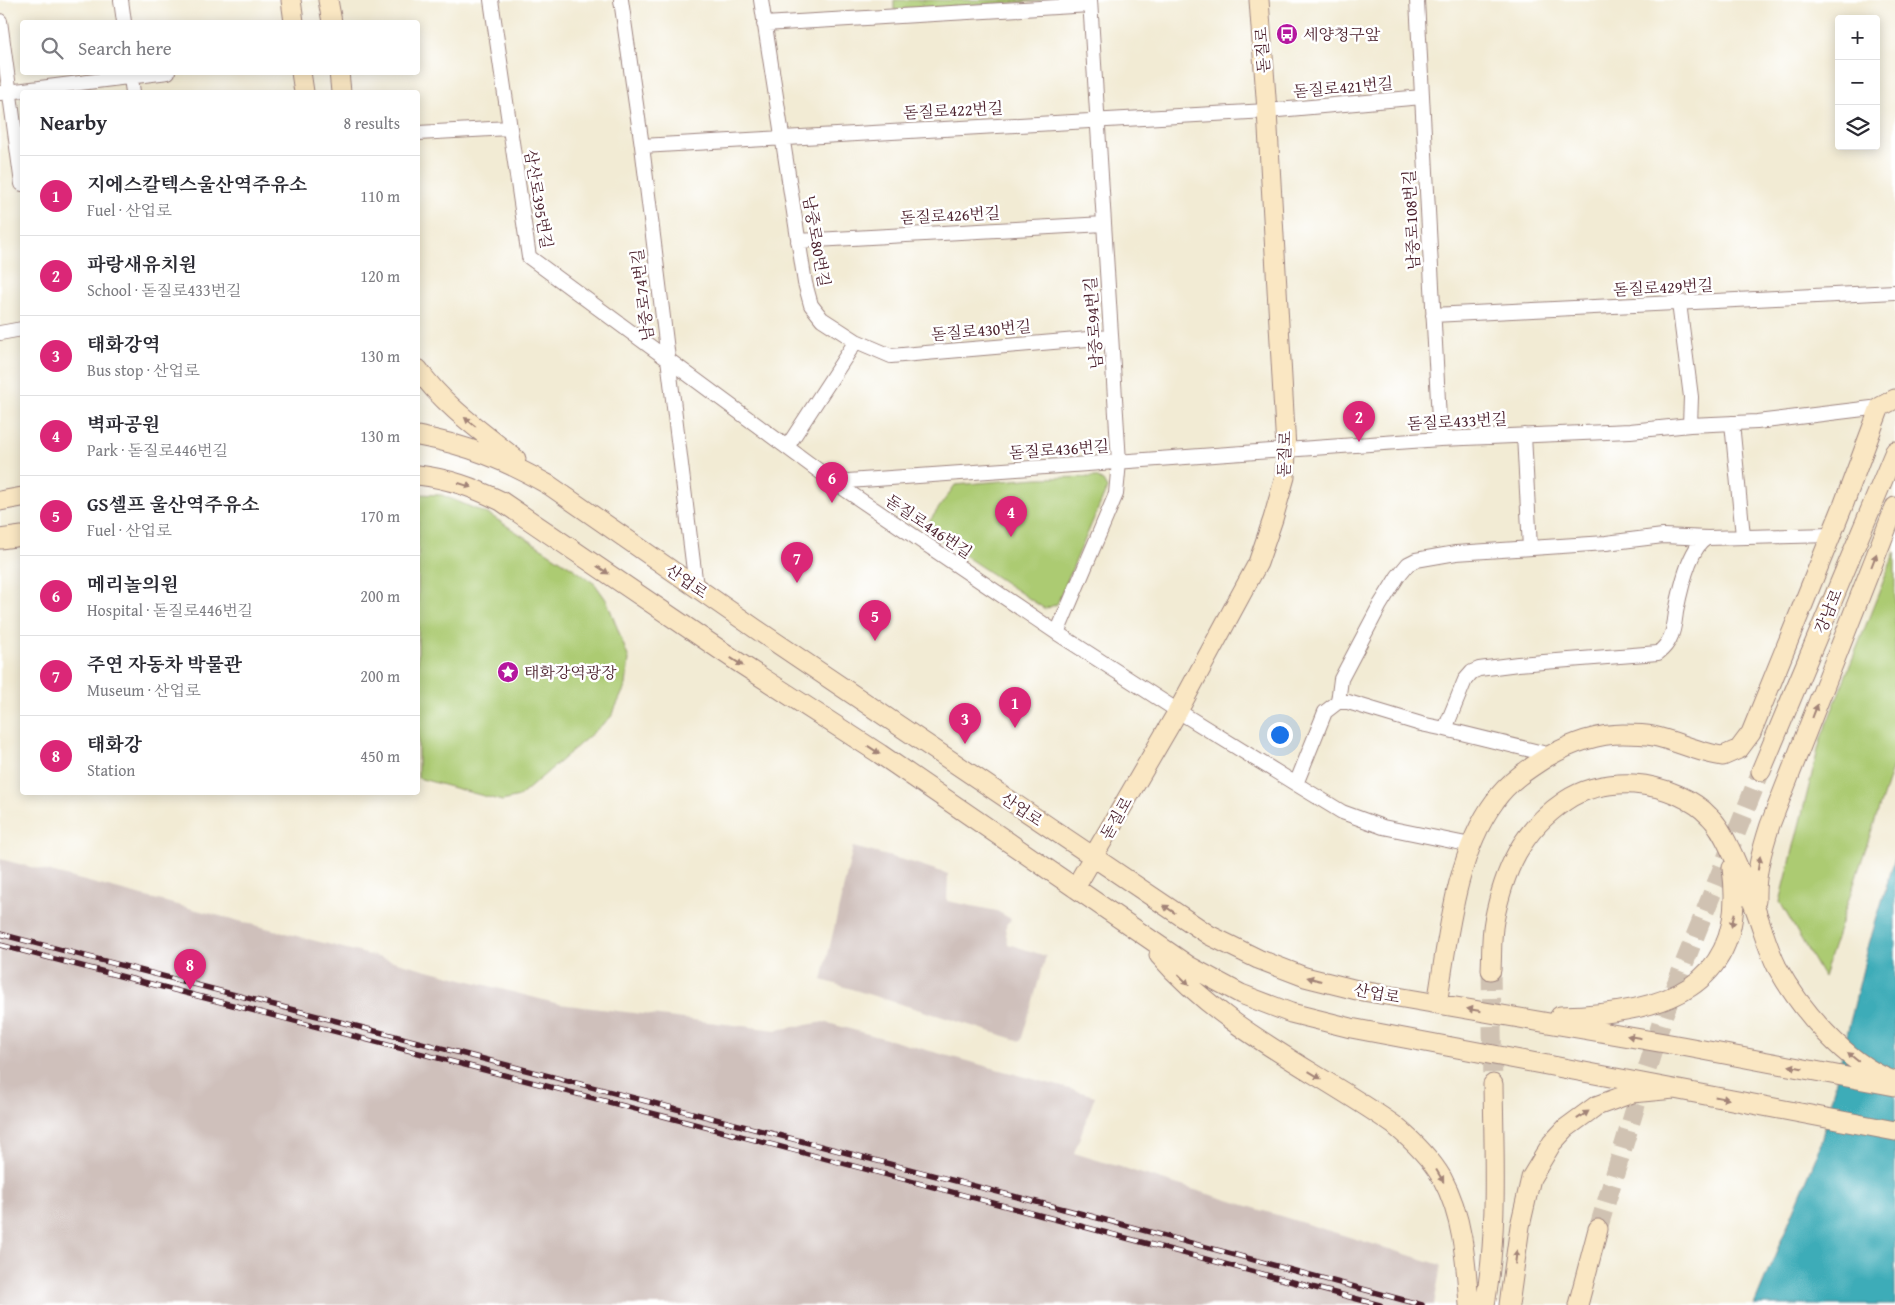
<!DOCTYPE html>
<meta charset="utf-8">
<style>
:root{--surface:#fff;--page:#f2f2f3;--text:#2b2b33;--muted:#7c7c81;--line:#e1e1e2;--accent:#db2777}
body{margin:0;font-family:"Gentium Book Plus","Noto Serif KR",serif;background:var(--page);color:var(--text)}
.controls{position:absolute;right:15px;top:15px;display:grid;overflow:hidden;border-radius:5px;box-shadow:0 2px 12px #0003}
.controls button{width:45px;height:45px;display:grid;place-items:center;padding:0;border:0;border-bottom:1px solid var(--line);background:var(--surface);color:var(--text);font:25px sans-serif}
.you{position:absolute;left:1279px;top:734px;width:18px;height:18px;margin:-12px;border:4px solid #fff;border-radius:50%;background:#1a73e8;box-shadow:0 0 0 8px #1a73e833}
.badge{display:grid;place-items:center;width:32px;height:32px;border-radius:50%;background:var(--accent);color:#fff;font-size:16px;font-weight:700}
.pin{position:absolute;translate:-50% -41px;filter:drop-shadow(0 1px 2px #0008)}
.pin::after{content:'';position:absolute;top:26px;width:18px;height:15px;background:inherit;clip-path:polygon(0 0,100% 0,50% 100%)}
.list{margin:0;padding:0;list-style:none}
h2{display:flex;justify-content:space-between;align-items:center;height:65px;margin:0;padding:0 20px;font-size:21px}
h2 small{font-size:16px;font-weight:400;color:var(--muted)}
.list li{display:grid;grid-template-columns:32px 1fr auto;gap:15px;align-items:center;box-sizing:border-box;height:80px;padding:0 20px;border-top:1px solid var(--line)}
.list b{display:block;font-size:19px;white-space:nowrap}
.list p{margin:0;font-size:16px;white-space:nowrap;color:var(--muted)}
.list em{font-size:16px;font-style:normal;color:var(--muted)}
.icon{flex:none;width:28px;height:28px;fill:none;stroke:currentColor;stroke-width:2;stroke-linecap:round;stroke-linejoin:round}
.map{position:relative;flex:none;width:1895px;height:1305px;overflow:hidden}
.search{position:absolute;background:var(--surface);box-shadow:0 2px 12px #0003;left:20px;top:20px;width:400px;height:55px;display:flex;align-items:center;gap:12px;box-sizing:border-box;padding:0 18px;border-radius:5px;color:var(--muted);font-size:19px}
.panel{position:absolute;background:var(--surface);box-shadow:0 2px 12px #0003;left:20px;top:90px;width:400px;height:705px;border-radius:5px}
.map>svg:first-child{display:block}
.industrial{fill:#cfc0bb}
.green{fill:#accb72;stroke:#7b754e}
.water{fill:#3cacb8;stroke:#436672}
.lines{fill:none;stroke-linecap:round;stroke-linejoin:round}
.secondary-tunnel{stroke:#d0c2b2;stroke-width:19;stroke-dasharray:19 9;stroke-linecap:butt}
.minor-casing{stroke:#9e8580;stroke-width:16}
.secondary-casing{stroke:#9e8580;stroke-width:21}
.minor{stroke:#fff;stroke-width:14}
.secondary{stroke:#fae7c3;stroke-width:19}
.rail-casing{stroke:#4a1f2b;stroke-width:5.5}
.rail{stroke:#fff;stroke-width:4;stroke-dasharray:11;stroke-linecap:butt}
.oneway{fill:#a28377}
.labels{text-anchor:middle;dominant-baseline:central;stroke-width:5;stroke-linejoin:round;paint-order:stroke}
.poi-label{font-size:16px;fill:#4a1f2b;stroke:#fff;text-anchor:start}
.street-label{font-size:16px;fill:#4a1f2b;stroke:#fff}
</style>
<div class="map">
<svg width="1895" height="1305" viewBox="0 0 1895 1305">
<rect width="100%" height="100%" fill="#fff"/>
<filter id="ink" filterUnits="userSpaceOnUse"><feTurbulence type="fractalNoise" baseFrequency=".02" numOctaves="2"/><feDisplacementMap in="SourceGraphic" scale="10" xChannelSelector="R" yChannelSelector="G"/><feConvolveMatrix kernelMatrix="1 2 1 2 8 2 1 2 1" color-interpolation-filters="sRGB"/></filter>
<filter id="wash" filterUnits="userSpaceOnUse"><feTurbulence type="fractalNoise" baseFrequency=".0096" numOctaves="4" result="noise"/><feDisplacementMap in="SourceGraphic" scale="20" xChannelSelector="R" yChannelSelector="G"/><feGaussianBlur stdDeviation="1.12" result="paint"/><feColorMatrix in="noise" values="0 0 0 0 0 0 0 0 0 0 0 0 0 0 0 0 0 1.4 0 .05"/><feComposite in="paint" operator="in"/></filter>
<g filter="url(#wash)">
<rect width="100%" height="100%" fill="#f2ebd4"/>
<!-- industrial -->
<path class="industrial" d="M853,847L911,862L948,874L947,901L997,911L1011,919L1005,928L1008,944L1046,956L1021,1041L822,980Z
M0,859L559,1004L776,1030L824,1022L1095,1096L1074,1153L1441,1265L1434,1305H0Z"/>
<!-- green -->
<path class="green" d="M894,0H1057L894,10Z
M1096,477L1103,481L1107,488L1057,604L1045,609L924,529L955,485L1037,478Z
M418,494L442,495L490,515L574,569L595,584L607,601L629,659L626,685L611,717L519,797L502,801L418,778Z
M1895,552V760L1823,977L1780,902L1821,738Z"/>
<!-- water -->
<path class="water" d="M1895,858V1305H1754L1819,1150L1869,944Z"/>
</g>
<g filter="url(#ink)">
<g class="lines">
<!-- secondary-tunnel -->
<path class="secondary-tunnel" d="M1491,970L1493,1084
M1598,1229L1664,1014L1761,771"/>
<!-- minor casing -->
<g class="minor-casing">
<path id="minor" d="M121,0L124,22
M491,0L529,257L834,482L1057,633L1178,711L1296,784L1325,712L1338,702H1348L1421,724L1445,729L1465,680L1472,672L1479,669L1518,664L1658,653C1663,649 1667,645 1670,638C1674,631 1675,620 1676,612C1680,592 1689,547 1707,538L1831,535
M621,0L642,146L696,587
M761,0L805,283L811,305L822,319L856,341L891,356L1111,337
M1417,0L1440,439
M0,21L22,184
M764,24L1090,5
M130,72L133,92
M0,93L168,72
M418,133L509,128
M642,146L1267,111L1422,97
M798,241L1104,224
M1433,315L1895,292
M0,333L22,329
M1732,423L1743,536
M1690,425L1757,422L1880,407
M1524,435L1530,548
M787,447L856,341
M834,482L1440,439L1630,431L1690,425L1691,397L1679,303
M1057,633L1116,494L1119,462L1090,0
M1338,702L1341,679L1380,605L1398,576L1408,564L1416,560L1456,553L1606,543L1663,536L1708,538
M1445,729L1551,755
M1296,784L1342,812L1383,827L1471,845"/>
</g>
<!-- secondary casing -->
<g class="secondary-casing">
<path id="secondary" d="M291,0L294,22
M328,0L332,22
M301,72L304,92
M339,72L341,92
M418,369C443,405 482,432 516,459
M418,436C468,445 504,460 549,485L756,629L1209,935L1258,959L1305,977L1357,990L1682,1046L1895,1086
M418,475C450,479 472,487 501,501L738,662L880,754L1189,966L1241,994L1291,1013L1351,1028L1674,1089
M0,501L22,497
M0,539L22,536
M1761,771L1895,451
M1075,888L1178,711L1258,563L1273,519L1285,477L1286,449L1267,111L1259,0
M1756,901C1755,874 1762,850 1770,825L1895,507
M1159,955C1224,1030 1314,1069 1394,1125C1412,1140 1430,1157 1442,1178C1463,1216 1466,1263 1469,1305
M1491,970C1492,954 1491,936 1494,921C1504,870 1522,830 1565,801C1586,787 1610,783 1634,784C1649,785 1664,789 1678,795C1689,800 1701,807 1709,816C1720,826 1726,841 1733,855C1741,873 1749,892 1756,911C1763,930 1768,949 1777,967C1800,1009 1846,1063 1891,1080
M1437,1004C1448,939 1455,855 1495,801C1508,782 1528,769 1547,757C1570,744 1596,734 1623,734C1633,734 1644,734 1653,736C1677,741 1699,753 1723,756L1739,749L1751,733L1843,506L1880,407L1895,399
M1560,1016C1660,1014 1749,990 1732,868
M1485,1305C1498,1232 1494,1157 1493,1084
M1509,1305L1520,1226L1531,1178L1552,1143L1566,1128L1596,1106L1632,1093L1674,1089L1895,1131
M1578,1305L1598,1229"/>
</g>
<!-- minor -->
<use href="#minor" class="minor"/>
<!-- secondary -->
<use href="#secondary" class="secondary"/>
<!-- rail casing -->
<g class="rail-casing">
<path id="rail" d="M0,934L1083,1214L1422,1305
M0,945L721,1131L1380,1305"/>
</g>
<!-- rail -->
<use href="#rail" class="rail"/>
</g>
<!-- one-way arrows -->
<defs><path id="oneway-solid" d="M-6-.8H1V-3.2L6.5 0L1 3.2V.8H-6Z" transform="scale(1.25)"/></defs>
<g class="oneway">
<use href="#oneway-solid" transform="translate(470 422) rotate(-141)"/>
<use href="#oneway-solid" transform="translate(465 485) rotate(17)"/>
<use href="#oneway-solid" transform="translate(1874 560) rotate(-69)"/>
<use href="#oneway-solid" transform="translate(603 570) rotate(34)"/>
<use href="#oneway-solid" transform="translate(737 662) rotate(33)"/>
<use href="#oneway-solid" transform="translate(1815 711) rotate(-69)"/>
<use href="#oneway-solid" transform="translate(874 750) rotate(34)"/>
<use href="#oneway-solid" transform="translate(1759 863) rotate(-81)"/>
<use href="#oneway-solid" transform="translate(1169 909) rotate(-146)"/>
<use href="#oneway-solid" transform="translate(1733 920) rotate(103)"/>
<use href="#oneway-solid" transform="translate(1314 979) rotate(-165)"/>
<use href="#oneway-solid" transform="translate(1184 980) rotate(44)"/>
<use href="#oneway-solid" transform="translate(1474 1010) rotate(-170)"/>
<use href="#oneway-solid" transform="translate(1634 1037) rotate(-170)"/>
<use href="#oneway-solid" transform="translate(1853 1057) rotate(-141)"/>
<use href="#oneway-solid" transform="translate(1796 1067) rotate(-169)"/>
<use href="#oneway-solid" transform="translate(1315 1075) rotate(31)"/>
<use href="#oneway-solid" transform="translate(1722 1098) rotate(11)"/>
<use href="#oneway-solid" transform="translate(1583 1115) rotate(-34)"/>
<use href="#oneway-solid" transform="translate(1440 1176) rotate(59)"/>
<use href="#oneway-solid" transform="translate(1516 1257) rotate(-83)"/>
</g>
</g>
<!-- icons -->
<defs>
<g id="bus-disc" transform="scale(1.125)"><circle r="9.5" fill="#b5179e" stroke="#fff"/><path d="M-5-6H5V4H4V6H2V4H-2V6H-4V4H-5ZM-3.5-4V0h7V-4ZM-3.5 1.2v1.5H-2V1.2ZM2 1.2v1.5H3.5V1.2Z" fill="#fff"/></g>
<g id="sight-disc" transform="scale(1.125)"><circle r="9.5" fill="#b5179e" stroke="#fff"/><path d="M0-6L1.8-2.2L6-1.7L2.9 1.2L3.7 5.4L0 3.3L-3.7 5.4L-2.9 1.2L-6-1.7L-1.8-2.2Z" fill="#fff"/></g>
</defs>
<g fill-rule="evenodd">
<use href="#bus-disc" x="1287" y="34"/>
<use href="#sight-disc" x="508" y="672"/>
</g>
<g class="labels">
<!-- poi labels -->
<g class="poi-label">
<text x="1303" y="34">세양청구앞</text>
<text x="524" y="672">태화강역광장</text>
</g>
<!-- street labels -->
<g class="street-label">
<text transform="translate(1262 50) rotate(-94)">돋질로</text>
<text transform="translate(1343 87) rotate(-5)">돋질로421번길</text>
<text transform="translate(953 110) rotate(-3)">돋질로422번길</text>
<text transform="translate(539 199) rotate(80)">삼산로395번길</text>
<text transform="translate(950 215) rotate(-3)">돋질로426번길</text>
<text transform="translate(1411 220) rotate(-93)">남중로108번길</text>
<text transform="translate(817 241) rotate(80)">남중로80번길</text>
<text transform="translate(1663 287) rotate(-3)">돋질로429번길</text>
<text transform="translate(642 295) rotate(-97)">남중로74번길</text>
<text transform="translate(1093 323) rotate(-94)">남중로94번길</text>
<text transform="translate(981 330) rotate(-5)">돋질로430번길</text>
<text transform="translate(1457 421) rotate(-3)">돋질로433번길</text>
<text transform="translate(1059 449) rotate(-4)">돋질로436번길</text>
<text transform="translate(1284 454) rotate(-88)">돋질로</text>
<text transform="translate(929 526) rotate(34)">돋질로446번길</text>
<text transform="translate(687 581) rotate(35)">산업로</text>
<text transform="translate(1828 611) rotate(-67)">강남로</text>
<text transform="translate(1022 809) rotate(34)">산업로</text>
<text transform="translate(1116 818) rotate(-60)">돋질로</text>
<text transform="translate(1377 993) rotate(11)">산업로</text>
</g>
</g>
</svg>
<div class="controls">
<button>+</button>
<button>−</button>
<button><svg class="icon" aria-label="layers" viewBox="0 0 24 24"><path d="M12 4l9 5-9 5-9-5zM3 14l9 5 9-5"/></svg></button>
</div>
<div class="you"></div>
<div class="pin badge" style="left:1015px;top:728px">1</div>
<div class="pin badge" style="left:1359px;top:442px">2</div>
<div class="pin badge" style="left:965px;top:744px">3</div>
<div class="pin badge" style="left:1011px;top:537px">4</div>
<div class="pin badge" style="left:875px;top:641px">5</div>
<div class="pin badge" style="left:832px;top:503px">6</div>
<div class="pin badge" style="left:797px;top:583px">7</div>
<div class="pin badge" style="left:190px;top:990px">8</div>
<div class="search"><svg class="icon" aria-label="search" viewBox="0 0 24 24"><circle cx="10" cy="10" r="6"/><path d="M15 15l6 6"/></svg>Search here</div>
<section class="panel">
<h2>Nearby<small>8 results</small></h2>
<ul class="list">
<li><span class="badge">1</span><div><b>지에스칼텍스울산역주유소</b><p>Fuel · 산업로</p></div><em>110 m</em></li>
<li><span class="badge">2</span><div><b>파랑새유치원</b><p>School · 돋질로433번길</p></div><em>120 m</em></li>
<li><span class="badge">3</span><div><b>태화강역</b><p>Bus stop · 산업로</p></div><em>130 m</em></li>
<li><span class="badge">4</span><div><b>벽파공원</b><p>Park · 돋질로446번길</p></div><em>130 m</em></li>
<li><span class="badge">5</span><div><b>GS셀프 울산역주유소</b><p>Fuel · 산업로</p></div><em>170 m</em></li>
<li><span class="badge">6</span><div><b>메리놀의원</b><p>Hospital · 돋질로446번길</p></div><em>200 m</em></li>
<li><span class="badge">7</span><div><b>주연 자동차 박물관</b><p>Museum · 산업로</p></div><em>200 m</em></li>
<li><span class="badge">8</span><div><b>태화강</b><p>Station</p></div><em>450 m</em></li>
</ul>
</section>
</div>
